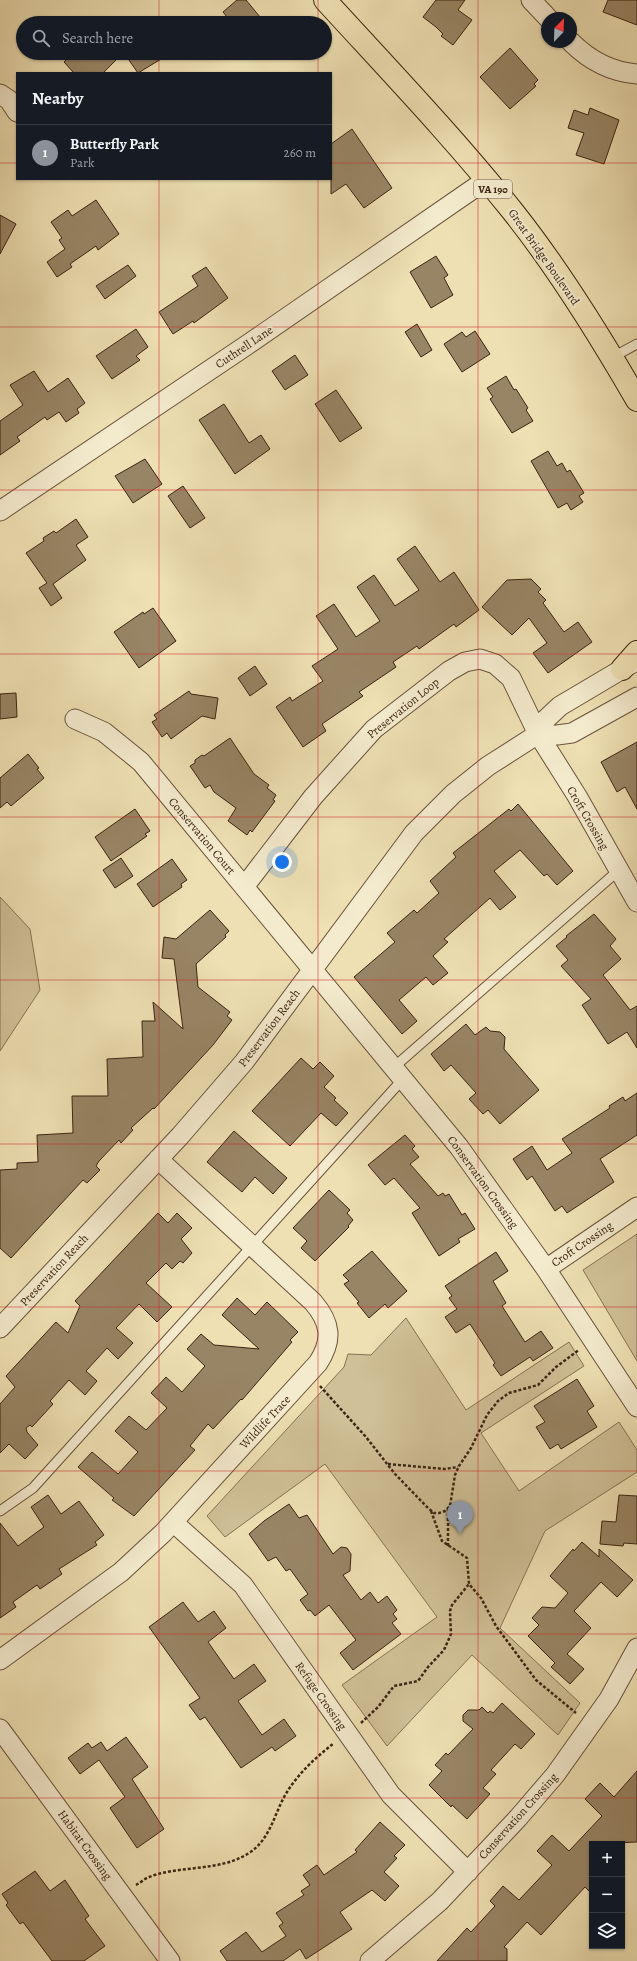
<!DOCTYPE html>
<meta charset="utf-8">
<style>
:root{--surface:#171b24;--page:#20242c;--text:#f1f3f6;--muted:#9ea1a6;--line:#363941;--accent:#8c9099}
body{margin:0;font-family:Alegreya,serif;background:var(--page);color:var(--text)}
.controls{position:absolute;right:12px;bottom:12px;display:grid;overflow:hidden;border-radius:0px;box-shadow:0 1px 3px #0004}
.controls button{width:36px;height:36px;display:grid;place-items:center;padding:0;border:0;border-bottom:1px solid var(--line);background:var(--surface);color:var(--text);font:20px sans-serif}
.compass{position:absolute;left:541px;top:12px;width:36px;height:36px;border-radius:50%;background:var(--surface);box-shadow:0 1px 3px #0004;rotate:23deg}
.you{position:absolute;left:282px;top:862px;width:14px;height:14px;margin:-10px;border:3px solid #fff;border-radius:50%;background:#1a73e8;box-shadow:0 0 0 6px #1a73e833}
.badge{display:grid;place-items:center;width:26px;height:26px;border-radius:50%;background:var(--accent);color:#fff;font-size:13px;font-weight:700}
.pin{position:absolute;translate:-50% -33px;filter:drop-shadow(0 1px 2px #0008)}
.pin::after{content:'';position:absolute;top:21px;width:14px;height:12px;background:inherit;clip-path:polygon(0 0,100% 0,50% 100%)}
.list{margin:0;padding:0;list-style:none}
h2{display:flex;justify-content:space-between;align-items:center;height:52px;margin:0;padding:0 16px;font-size:17px}
h2 small{font-size:13px;font-weight:400;color:var(--muted)}
.list li{display:grid;grid-template-columns:26px 1fr auto;gap:12px;align-items:center;box-sizing:border-box;height:56px;padding:0 16px;border-top:1px solid var(--line)}
.list b{display:block;font-size:15px;white-space:nowrap}
.list p{margin:0;font-size:13px;white-space:nowrap;color:var(--muted)}
.list em{font-size:13px;font-style:normal;color:var(--muted)}
.icon{flex:none;width:22px;height:22px;fill:none;stroke:currentColor;stroke-width:2;stroke-linecap:round;stroke-linejoin:round}
.map{position:relative;flex:none;width:637px;height:1961px;overflow:hidden}
.search{position:absolute;background:var(--surface);box-shadow:0 1px 3px #0004;left:16px;top:16px;width:316px;height:44px;display:flex;align-items:center;gap:10px;box-sizing:border-box;padding:0 14px;border-radius:22px;color:var(--muted);font-size:15px}
.panel{position:absolute;background:var(--surface);box-shadow:0 1px 3px #0004;left:16px;top:72px;width:316px;height:108px;border-radius:0px}
.map>svg:first-child{display:block}
.green{fill:#d0c097;stroke:#867254}
.building{fill:#988565;stroke:#3b2311}
.lines{fill:none;stroke-linecap:round;stroke-linejoin:round}
.service-casing{stroke:#68523a;stroke-width:11}
.minor-casing{stroke:#68523a;stroke-width:21}
.primary-casing{stroke:#3b2311;stroke-width:24}
.path{stroke:#3b2311;stroke-width:2.5;stroke-dasharray:3 2;stroke-linecap:butt}
.service{stroke:#f4ebce;stroke-width:9}
.minor{stroke:#f4ebce;stroke-width:19}
.primary{stroke:#eee0b3;stroke-width:22}
.grid{fill:none;stroke:#d62828;stroke-width:1;stroke-opacity:0.55}
.labels{text-anchor:middle;dominant-baseline:central;stroke-width:4;stroke-linejoin:round;paint-order:stroke}
.shield{fill:#f4ebce;stroke:#725f4a;stroke-width:1}
.shield-label{font-size:11px;font-weight:bold;fill:#3b2311}
.street-label{font-size:12px;fill:#3b2311;stroke:#f4ebce}
</style>
<div class="map">
<svg width="637" height="1961" viewBox="0 0 637 1961">
<rect width="100%" height="100%" fill="#eee0b3"/>
<filter id="stains"><feTurbulence type="fractalNoise" baseFrequency=".005" numOctaves="4"/><feColorMatrix values="0 0 0 0 .2 0 0 0 0 .09 0 0 0 0 .02 0 0 0 .5 -.17"/></filter>
<radialGradient id="worn" r=".72"><stop offset=".6" stop-color="#630" stop-opacity="0"/><stop offset="1" stop-color="#630" stop-opacity=".3"/></radialGradient>
<!-- green -->
<path class="green" d="M0,897L30,929L40,990L0,1051Z
M637,1234V1361L583,1270Z
M406,1318L466,1410L569,1342L584,1366L481,1433L519,1491L619,1422L637,1450V1472L545,1531L500,1628L580,1703L558,1735L472,1655L387,1746L342,1685L437,1617L325,1464L225,1537L207,1516L344,1367L348,1354L371,1355Z"/>
<!-- building -->
<path class="building" d="M237,0H246L265,23H232L223,12Z
M436,0H465L458,10L472,20L453,45L441,36L443,34L436,27L423,17Z
M608,0H637V25L603,12Z
M510,48L538,80L534,84L536,86L510,109L480,77Z
M73,53H123L103,73H74L64,62Z
M124,53H171L138,73Z
M590,108L619,120L604,164L576,155L584,133L568,128L574,110L588,115Z
M352,129L392,188L364,208L346,184L331,194V144Z
M96,200L119,234L98,250L96,246L70,264L72,267L57,277L47,262L65,249L59,240L62,238L51,222L68,210L72,216Z
M0,215L16,224L0,254Z
M436,256L448,275L444,278L453,295L431,308L410,272Z
M128,265L136,276L105,299L96,286Z
M206,267L228,298L194,323L193,321L173,334L159,312L198,286L192,276Z
M417,324L432,350L421,357L405,332Z
M136,329L148,347L136,356L140,360L112,379L96,356Z
M475,331L490,354L462,372L444,344L462,332L466,337Z
M295,355L308,375L285,390L272,371Z
M34,371L48,392L68,378L85,403L77,409L79,413L66,422L59,412L47,420L45,417L17,437L20,441L0,455V421L23,405L10,385Z
M506,376L514,390L516,389L528,408L526,410L533,421L512,433L490,399L493,397L487,388Z
M336,390L362,428L340,442L315,404Z
M224,404L249,443L261,435L270,449L235,474L199,420Z
M548,451L557,466L562,463L567,472L570,470L584,493L579,496L583,502L571,510L567,503L558,508L531,461Z
M145,459L162,484L133,503L115,476Z
M183,486L205,518L190,528L168,496Z
M76,519L88,537L76,545L86,560L53,584L62,598L51,606L39,588L47,583L26,553L44,541L43,538L54,531L56,533Z
M415,546L440,582L454,572L479,610L456,627L454,624L419,649L417,646L393,662L396,667L359,692L363,696L322,724L326,731L303,747L276,707L290,697L292,701L323,681L312,666L338,649L316,616L334,604L356,637L380,621L357,587L374,575L395,606L419,590L397,559Z
M531,579L541,589L538,592L546,600L543,603L564,632L578,622L592,642L548,673L533,653L547,643L529,618L512,635L482,607L507,580Z
M153,608L176,641L139,668L114,632L143,612L144,614Z
M255,666L267,684L250,696L238,678Z
M189,691L191,694L218,698L215,719L202,716L171,739L167,733L162,737L152,722L157,719L154,715Z
M16,693L17,717L0,719V694Z
M230,738L254,774L269,785L267,788L276,795L273,800L275,801L252,832L250,830L247,835L228,821L236,808L214,792L210,785L205,788L190,766L195,763V760L202,755L204,756Z
M637,742V809L625,787L617,792L601,762Z
M28,754L39,768L37,769L44,778L11,806L7,802L0,808V778Z
M518,804L573,871L557,885L547,874L544,876L520,850L494,871L516,897L500,910L490,898L444,939L448,942L433,956L448,973L433,985L426,977L399,1000L417,1021L402,1034L354,977L395,942L387,933L414,910L417,913L439,893L430,881L456,857L453,853L509,809L511,811Z
M135,809L150,831L145,834L147,836L111,861L95,837Z
M121,858L133,876L115,888L103,870Z
M172,859L187,880L181,884L182,887L153,907L137,884Z
M210,910L229,931L225,935L226,937L196,964L198,987L230,1012L227,1016L232,1020L213,1045L154,1109L153,1108L131,1128L133,1130L121,1143L119,1140L99,1161L96,1166L100,1170L87,1183L83,1180L11,1258L0,1248V1170L17,1169V1163L38,1162L37,1135L73,1133L72,1096H108L107,1059L143,1057L142,1021H155L153,1002L183,1029L174,959L162,958L164,937L176,939Z
M594,914L616,939L610,946L621,959L603,975L630,1010L637,1006V1048L627,1032L608,1044L582,1005L591,999L561,966L568,960L556,946L567,937L566,936Z
M466,1024L475,1035L486,1027L490,1031L500,1032L505,1037L504,1049L539,1090L500,1124L488,1110L483,1114L469,1099L476,1093L451,1065L444,1071L431,1054Z
M301,1058L313,1069L320,1062L334,1076L324,1087L336,1098L334,1100L348,1113L336,1126L321,1113L290,1146L252,1111Z
M637,1093V1135L600,1159L614,1182L567,1213L562,1206L555,1211L532,1176L527,1180L513,1159L532,1146L547,1170L572,1153L562,1139L610,1108L609,1106L623,1097L625,1101Z
M234,1131L287,1178L273,1194L255,1177L242,1192L207,1162Z
M405,1135L415,1146L412,1149L419,1157L410,1164L438,1196L443,1193L445,1196L449,1194L462,1215L465,1213L475,1229L458,1239L460,1242L439,1256L412,1213L420,1208L394,1178L385,1185L368,1165Z
M329,1190L350,1210L347,1213L353,1220L348,1226L349,1227L315,1261L301,1248L307,1241L293,1228Z
M158,1213L168,1223L177,1213L192,1228L181,1239L192,1253L183,1263L180,1261L172,1269L166,1263L146,1283L172,1307L157,1322L139,1304L116,1328L133,1343L118,1359L107,1348L86,1371L97,1381L85,1395L69,1380L50,1401L53,1404L32,1427L30,1425L26,1428L27,1432L38,1445L25,1459L9,1444L0,1453V1404L15,1387L6,1376L56,1322L68,1333L80,1306L75,1301Z
M372,1251L407,1291L388,1308L385,1304L369,1318L357,1303L359,1302L344,1284L349,1281L343,1275Z
M496,1252L508,1271L493,1281L506,1303L502,1306L525,1342L541,1331L553,1348L533,1361L530,1357L501,1376L493,1365L495,1363L470,1324L456,1333L445,1317L457,1309L449,1298L452,1296L445,1286Z
M237,1298L255,1315L267,1302L298,1332L290,1340L292,1342L242,1400L241,1399L213,1429L208,1424L190,1446L195,1450L134,1516L112,1500L114,1498L78,1467L92,1452L118,1474L138,1452L115,1431L129,1416L146,1430L167,1408L151,1393L166,1377L182,1392L205,1366L187,1349L201,1334L214,1345L259,1349L222,1315Z
M577,1379L594,1406L587,1411L597,1427L561,1449L558,1444L550,1449L536,1427L545,1422L534,1406Z
M48,1495L61,1514L79,1501L104,1535L95,1542L97,1545L59,1569L62,1574L40,1589L37,1585L13,1602L16,1607L0,1618V1523L18,1546L44,1527L31,1507Z
M619,1495L637,1496V1544L624,1543L623,1546L600,1544L602,1521L616,1522Z
M289,1504L299,1518L307,1515L333,1554L341,1547L347,1548L351,1554L350,1571L343,1575L361,1600L370,1592L378,1603L387,1596L397,1610L393,1614L397,1619L392,1623L401,1634L353,1670L340,1653L356,1640L329,1605L315,1616L310,1610L308,1611L300,1600L308,1594L290,1569L286,1571L276,1557L268,1561L249,1534L264,1521Z
M582,1542L599,1557V1549L633,1580L617,1597L601,1582L574,1611L591,1628L567,1654L584,1669L570,1684L551,1667L555,1663L528,1636L539,1625L532,1618L542,1607L555,1608L568,1593L550,1576L573,1549L574,1551Z
M183,1602L198,1622L214,1611L226,1628L208,1642L234,1679L254,1664L266,1681L238,1701L262,1735L284,1719L296,1736L275,1751L272,1747L241,1768L205,1717L200,1720L189,1705L200,1698L149,1627Z
M502,1703L535,1734L521,1749L515,1744L491,1770L496,1774L483,1788L490,1794L467,1819L452,1805L451,1807L429,1785L442,1771L435,1765L446,1753L448,1755L473,1729L463,1721V1715L468,1710H479L482,1707L488,1713L490,1711L493,1713Z
M126,1737L148,1767L132,1779L164,1829L137,1848L110,1808L125,1797L99,1760L80,1774L68,1758L88,1743L92,1748L101,1742L107,1751Z
M637,1771V1842L592,1844V1894L585,1887L541,1935L527,1922L504,1947L507,1949V1961H437L467,1928L471,1932L495,1906L490,1901L503,1886L519,1900L552,1865L537,1851L552,1835L569,1851L602,1816L585,1799L600,1783L614,1797Z
M380,1822L405,1845L394,1856L397,1858L384,1872L399,1886L385,1901L372,1890L340,1912L352,1929L306,1959L300,1949L283,1961H227L220,1951L246,1932L262,1952L286,1936L279,1926L283,1923L276,1913L304,1895L301,1891L310,1885L303,1875L317,1865L324,1875L357,1852L355,1850Z
M35,1871L50,1891L65,1880L89,1916L85,1919L105,1946L84,1961H52L23,1922L20,1924L6,1905L8,1903L2,1894Z"/>
<g class="lines">
<!-- service casing -->
<g class="service-casing">
<path id="service" d="M611,358L637,344
M393,1068L619,870
M0,1511L33,1488L403,1079"/>
</g>
<!-- minor casing -->
<g class="minor-casing">
<path id="minor" d="M531,0L548,18
M571,42C589,60 611,72 637,74
M0,94L9,100L17,112
M0,511L247,345L486,180
M636,661L560,706L544,721L538,734L557,735L572,733L637,697
M75,719L104,732L141,762L459,1147L546,1269L637,1407
M244,887L313,797L374,729L449,671L465,662L480,659L495,664L511,678L538,734L577,796L637,902
M546,1269L637,1207
M0,1328L180,1136L244,1062L414,833L453,794L488,766L538,734
M173,1522L243,1585L391,1795L468,1872
M0,1660L121,1572L163,1533L318,1363C333,1340 331,1323 313,1302L158,1159
M0,1729L170,1961
M370,1961L440,1901L518,1818L555,1775L609,1699L637,1648"/>
</g>
<!-- primary casing -->
<g class="primary-casing">
<path id="primary" d="M325,0C389,70 455,139 514,213C560,271 600,336 637,400
M622,669L637,652"/>
</g>
<!-- path -->
<path class="path" d="M320,1386L366,1437L395,1474L428,1508L434,1513H439L445,1511L450,1506L455,1475L459,1466L471,1448L487,1415L498,1401L509,1393L538,1385L556,1367L579,1350
M388,1464L445,1469L458,1467
M431,1511L442,1541L467,1558L469,1584L481,1598L496,1626L536,1680L576,1713
M448,1546V1509
M361,1723L378,1707L394,1686L418,1681L428,1667L444,1650L451,1634L450,1611L452,1605L469,1584
M136,1885C140,1883 144,1879 149,1877C180,1865 220,1872 249,1853C271,1839 274,1813 287,1792C298,1774 316,1757 333,1744"/>
<!-- service -->
<use href="#service" class="service"/>
<!-- minor -->
<use href="#minor" class="minor"/>
<!-- primary -->
<use href="#primary" class="primary"/>
</g>
<!-- grid -->
<path class="grid" d="M159,0V23M318,0V23M478,0V1961M159,53V73M318,53V73M0,163H17M331,163H637M159,179V1961M318,179V1961M0,327H637M0,490H637M0,654H637M0,817H637M0,980H637M0,1144H637M0,1307H637M0,1471H637M0,1634H637M0,1798H637"/>
<g class="labels">
<!-- shield labels -->
<rect class="shield" x="474" y="180" width="38" height="18" rx="3"/>
<g class="shield-label">
<text x="493" y="189">VA 190</text>
</g>
<!-- street labels -->
<g class="street-label">
<text transform="translate(544 257) rotate(55)">Great Bridge Boulevard</text>
<text transform="translate(244 347) rotate(-34)">Cuthrell Lane</text>
<text transform="translate(403 708) rotate(-39)">Preservation Loop</text>
<text transform="translate(588 818) rotate(60)">Croft Crossing</text>
<text transform="translate(202 836) rotate(50)">Conservation Court</text>
<text transform="translate(269 1028) rotate(-53)">Preservation Reach</text>
<text transform="translate(483 1182) rotate(54)">Conservation Crossing</text>
<text transform="translate(582 1244) rotate(-34)">Croft Crossing</text>
<text transform="translate(54 1270) rotate(-47)">Preservation Reach</text>
<text transform="translate(265 1422) rotate(-47)">Wildlife Trace</text>
<text transform="translate(321 1696) rotate(55)">Refuge Crossing</text>
<text transform="translate(518 1816) rotate(-48)">Conservation Crossing</text>
<text transform="translate(85 1845) rotate(54)">Habitat Crossing</text>
</g>
</g>
<rect width="100%" height="100%" filter="url(#stains)"/>
<rect width="100%" height="100%" fill="url(#worn)"/>
</svg>
<div class="controls">
<button>+</button>
<button>−</button>
<button><svg class="icon" aria-label="layers" viewBox="0 0 24 24"><path d="M12 4l9 5-9 5-9-5zM3 14l9 5 9-5"/></svg></button>
</div>
<svg class="compass" viewBox="-18 -18 36 36"><path d="M0-13l5 13h-10z" fill="#e53935"/><path d="M0 13l5-13h-10z" fill="#9ea1a6"/></svg>
<div class="you"></div>
<div class="pin badge" style="left:460px;top:1534px">1</div>
<div class="search"><svg class="icon" aria-label="search" viewBox="0 0 24 24"><circle cx="10" cy="10" r="6"/><path d="M15 15l6 6"/></svg>Search here</div>
<section class="panel">
<h2>Nearby<small></small></h2>
<ul class="list">
<li><span class="badge">1</span><div><b>Butterfly Park</b><p>Park</p></div><em>260 m</em></li>
</ul>
</section>
</div>
